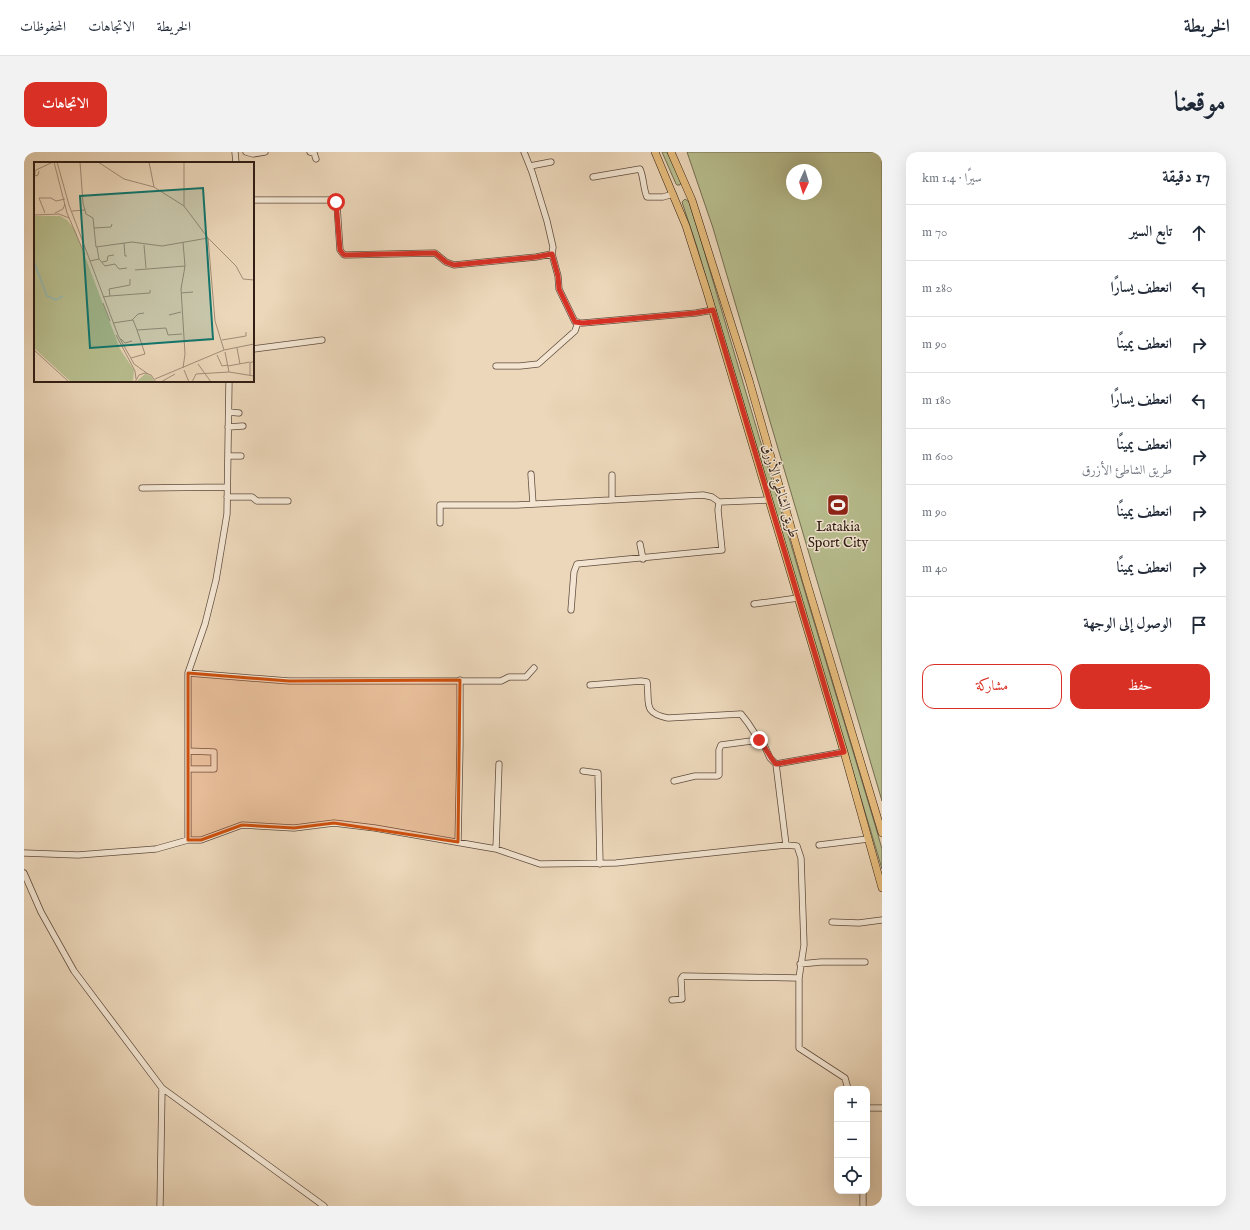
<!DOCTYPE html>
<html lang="ar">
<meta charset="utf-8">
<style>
:root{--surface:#fff;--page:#f2f2f3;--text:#1f2937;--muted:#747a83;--line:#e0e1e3;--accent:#d93025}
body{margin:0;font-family:"IM FELL English",Amiri,serif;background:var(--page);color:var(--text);direction:rtl}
.controls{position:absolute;right:12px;bottom:12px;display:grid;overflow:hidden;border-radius:8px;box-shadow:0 4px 16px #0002}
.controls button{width:36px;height:36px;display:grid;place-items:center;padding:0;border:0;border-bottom:1px solid var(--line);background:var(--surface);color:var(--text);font:20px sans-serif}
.compass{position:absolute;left:762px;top:12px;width:36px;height:36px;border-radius:50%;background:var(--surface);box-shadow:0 4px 16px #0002;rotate:184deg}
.stop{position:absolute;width:12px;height:12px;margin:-9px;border:3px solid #d93025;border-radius:50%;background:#fff}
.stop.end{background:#d93025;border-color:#fff;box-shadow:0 1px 4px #0008}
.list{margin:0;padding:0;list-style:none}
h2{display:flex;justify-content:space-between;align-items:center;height:52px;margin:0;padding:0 16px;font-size:17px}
h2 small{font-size:13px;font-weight:400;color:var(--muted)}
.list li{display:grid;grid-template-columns:26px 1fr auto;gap:12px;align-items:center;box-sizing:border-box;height:56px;padding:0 16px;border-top:1px solid var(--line)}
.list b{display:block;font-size:15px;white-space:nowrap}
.list p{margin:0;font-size:13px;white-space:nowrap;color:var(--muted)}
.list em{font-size:13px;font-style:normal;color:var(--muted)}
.actions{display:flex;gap:8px;padding:12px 16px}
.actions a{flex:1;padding:9px 0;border:1px solid var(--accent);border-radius:12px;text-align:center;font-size:14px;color:var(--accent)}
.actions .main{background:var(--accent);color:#fff}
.icon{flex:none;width:22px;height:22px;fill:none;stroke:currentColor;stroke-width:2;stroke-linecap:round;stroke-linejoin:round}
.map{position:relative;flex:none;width:858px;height:1054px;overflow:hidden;direction:ltr;border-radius:12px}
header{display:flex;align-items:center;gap:24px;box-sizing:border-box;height:56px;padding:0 20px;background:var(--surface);border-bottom:1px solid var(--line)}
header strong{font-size:19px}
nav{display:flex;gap:22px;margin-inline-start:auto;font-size:14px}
.intro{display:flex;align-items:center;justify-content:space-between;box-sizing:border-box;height:96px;padding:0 24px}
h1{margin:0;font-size:28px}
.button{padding:10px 18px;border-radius:12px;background:var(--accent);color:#fff;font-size:14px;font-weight:700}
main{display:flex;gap:24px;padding:0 24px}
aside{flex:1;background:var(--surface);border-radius:12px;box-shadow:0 4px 16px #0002}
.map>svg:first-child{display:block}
.green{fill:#b8be8f;stroke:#746e52;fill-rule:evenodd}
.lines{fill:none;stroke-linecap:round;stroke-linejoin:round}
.minor-casing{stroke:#5f4c3e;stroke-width:7}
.major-casing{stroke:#301e14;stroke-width:8}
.minor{stroke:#f3e5d2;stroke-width:5.5}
.major{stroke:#e6bc7d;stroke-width:7}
.route{stroke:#d93025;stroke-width:5}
.marked{fill:#cc500d;fill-opacity:0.2;stroke:#cc500d;stroke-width:3;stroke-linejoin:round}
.labels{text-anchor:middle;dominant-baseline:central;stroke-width:3;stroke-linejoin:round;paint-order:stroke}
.street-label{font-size:14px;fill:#301e14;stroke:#f3e5d2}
.poi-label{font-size:14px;fill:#301e14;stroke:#f3e5d2}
.inset-river{fill:none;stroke:#99baad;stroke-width:2}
.inset-road{fill:none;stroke:#a18d78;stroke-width:1}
.view{fill:#0f766e;fill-opacity:0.15;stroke:#0f766e;stroke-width:2}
.inset-edge{fill:none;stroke:#301e14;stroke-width:2}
</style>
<header>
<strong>الخريطة</strong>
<nav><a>الخريطة</a><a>الاتجاهات</a><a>المحفوظات</a></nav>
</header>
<div class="intro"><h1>موقعنا</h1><a class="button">الاتجاهات</a></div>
<main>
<aside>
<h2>17 دقيقة<small>سيرًا · 1.4 km</small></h2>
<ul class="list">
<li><svg class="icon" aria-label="ahead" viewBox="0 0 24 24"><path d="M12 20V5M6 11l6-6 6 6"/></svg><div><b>تابع السير</b></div><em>70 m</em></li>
<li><svg class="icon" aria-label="left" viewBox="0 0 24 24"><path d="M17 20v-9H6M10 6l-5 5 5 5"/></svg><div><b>انعطف يسارًا</b></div><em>280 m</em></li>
<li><svg class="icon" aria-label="right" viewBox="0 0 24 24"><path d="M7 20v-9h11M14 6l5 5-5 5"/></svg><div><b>انعطف يمينًا</b></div><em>90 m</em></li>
<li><svg class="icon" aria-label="left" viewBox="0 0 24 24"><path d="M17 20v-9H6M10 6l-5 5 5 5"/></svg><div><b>انعطف يسارًا</b></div><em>180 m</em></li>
<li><svg class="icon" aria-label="right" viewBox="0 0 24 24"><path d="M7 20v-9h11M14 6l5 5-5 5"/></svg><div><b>انعطف يمينًا</b><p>طريق الشاطئ الأزرق</p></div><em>600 m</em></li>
<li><svg class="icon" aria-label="right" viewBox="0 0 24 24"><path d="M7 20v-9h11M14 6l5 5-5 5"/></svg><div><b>انعطف يمينًا</b></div><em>90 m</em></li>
<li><svg class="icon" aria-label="right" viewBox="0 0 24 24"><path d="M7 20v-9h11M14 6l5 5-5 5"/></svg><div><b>انعطف يمينًا</b></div><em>40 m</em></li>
<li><svg class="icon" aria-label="arrive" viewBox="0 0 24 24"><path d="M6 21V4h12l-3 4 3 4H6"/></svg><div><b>الوصول إلى الوجهة</b></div></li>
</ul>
<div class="actions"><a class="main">حفظ</a><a>مشاركة</a></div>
</aside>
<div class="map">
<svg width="858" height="1054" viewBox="0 0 858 1054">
<rect width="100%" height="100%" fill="#ecd7ba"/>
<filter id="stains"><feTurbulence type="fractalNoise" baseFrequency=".005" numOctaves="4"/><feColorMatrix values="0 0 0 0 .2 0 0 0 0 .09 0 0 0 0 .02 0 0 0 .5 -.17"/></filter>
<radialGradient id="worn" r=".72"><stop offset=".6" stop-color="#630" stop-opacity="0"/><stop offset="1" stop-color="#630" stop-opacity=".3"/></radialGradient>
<!-- green -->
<path class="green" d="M638,0H643L657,30L656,33H653L652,32Z
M663,0H858V649L689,76ZM768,18H792V42H768Z
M661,47L665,50L678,92L784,450L852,676L858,697V717L673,95L658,50Z"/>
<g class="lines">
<!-- minor casing -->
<g class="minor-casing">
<path id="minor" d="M211,0L212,11
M222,0L229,2L241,0
M286,0L290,1L292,7
M506,14L527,10
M569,25L616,17C620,26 619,36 623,45H639L649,42
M229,48H310L313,53L316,98L319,102L321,103L411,101L422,110L430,113L512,105L528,102L529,95L523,69L508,20L500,0
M528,102L534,124L535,137L551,170L559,171L672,161L689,158
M229,197L298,188
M472,214H496L514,212L551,179L554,170
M205,260L215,261
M204,275L219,274
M204,304H217
M507,322L509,352
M588,323V348
M118,336L203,335
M203,345H228L233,349H264
M416,371V353H493L679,343L688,345L695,350
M616,392L619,407
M730,452L774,446
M547,458L550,420L553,412L698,398L694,358L695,350L745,348
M164,521L265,529H477L485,525H502L510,516
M566,533L617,529L623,530C626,551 618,561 644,566L717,562L724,571L735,588L740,593L746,606L752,612
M164,617H190V600L164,599
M559,619L574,621L576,712
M650,629L671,624H693L695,623V598L697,593L735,588
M164,688V521L181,472L192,428L203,362L205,229
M434,690L436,592V528
M762,693L752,612L820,600
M795,693L844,687
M472,697L475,612
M0,701L54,703L132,697L164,688H177L218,673L270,676L310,671L351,676L472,697L516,712L592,711L762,693L773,694L777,706L780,793L775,826V896L821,926L824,937
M0,721L17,760L50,819L138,936L300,1054
M808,770L835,771L858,768
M776,812L797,810H841
M648,848L658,847L657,827L659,824L775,826
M843,956H858
M839,1039V1054
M136,1054L138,936"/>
</g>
<!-- major casing -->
<g class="major-casing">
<path id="major" d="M631,0L662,74L683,140L820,600L858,736
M647,0L668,48L725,228L782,428L858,681"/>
</g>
<!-- minor -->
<use href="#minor" class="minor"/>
<!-- major -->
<use href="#major" class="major"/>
</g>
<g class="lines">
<!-- route -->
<path class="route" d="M312,50L316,98L319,102L321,103L411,101L422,110L430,113L512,105L528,102L534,124L535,137L551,170L559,171L672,161L689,158L820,600L752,612C745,605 742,595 735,588"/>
</g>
<!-- marked area -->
<path class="marked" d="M164,521L265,529L436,528L434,690L310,671L270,676L218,673L177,688H164Z"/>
<!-- icons -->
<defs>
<g id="stadium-square" transform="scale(1.15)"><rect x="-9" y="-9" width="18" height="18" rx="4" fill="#8f2418" stroke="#f3e5d2"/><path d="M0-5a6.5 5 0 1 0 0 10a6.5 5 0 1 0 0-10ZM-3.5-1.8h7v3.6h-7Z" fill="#fff"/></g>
</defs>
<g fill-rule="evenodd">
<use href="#stadium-square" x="814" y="353"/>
</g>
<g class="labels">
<!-- street labels -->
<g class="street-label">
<text transform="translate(756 339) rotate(73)">طريق الشاطئ الأزرق</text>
</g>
<!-- poi labels -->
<g class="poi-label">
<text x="814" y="375">Latakia<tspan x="814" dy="16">Sport City</tspan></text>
</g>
</g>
<!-- overview -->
<g transform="translate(10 10)">
<rect width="220" height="220" fill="#ecd7ba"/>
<path d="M0,54H26L33,58L41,68L86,187L100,208L99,220H37L0,186ZM111,212L117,214L121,220H102Z" fill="#b8be8f"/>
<path class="inset-river" d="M0,100L13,134L22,138L29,134"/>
<path class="inset-road" d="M20,0L33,51L51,93M23,0L35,43L84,173L100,202L114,212M46,0L49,41L52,52L59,56L62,85L98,80L128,84L174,76L181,159L190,188M64,0L90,17L120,25L150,44L174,76L202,104L209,117L220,118M115,0L120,25M150,0V44M0,9L19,0M1,9V14L4,13L5,9M38,49L51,48M11,51L5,36H17L22,39L31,37M21,51L29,47L31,42M0,53L25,52L35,56M60,66L77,65L78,62M90,81L91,94H93M110,83L112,106M65,97L71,104L81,102L85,107L93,106M56,99L65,97L63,85M68,100L73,99L74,94L80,93M101,108L151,104M147,131L159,130M76,134L116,131V128M69,135L76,134L75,127L96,123V117M69,141L76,159M135,153L147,150M98,158L104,152L110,151M79,161L99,158L103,168M82,173L101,209L102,217M87,177L91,181L98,179M188,178L212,174V170M203,186L206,202M0,188L35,220M191,190L195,210M183,193L188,204L194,203M97,196L111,192L103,168L132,166L134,173L148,172M164,202L177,220M194,204L216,200M149,206L151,192L147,127L151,104L149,80M150,208L155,220M216,214V201L220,199M121,217L190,188L220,182M101,220L105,213L111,211L117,213L122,220M127,220L141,212M158,220L162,212L195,210L220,214"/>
<path class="view" d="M169,26L179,177L56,186L46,34Z"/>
<rect width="220" height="220" class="inset-edge"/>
</g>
<rect width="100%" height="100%" filter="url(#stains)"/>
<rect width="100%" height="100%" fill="url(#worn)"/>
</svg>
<div class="controls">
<button>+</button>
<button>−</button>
<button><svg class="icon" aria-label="locate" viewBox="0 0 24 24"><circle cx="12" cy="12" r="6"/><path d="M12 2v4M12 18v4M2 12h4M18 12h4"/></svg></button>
</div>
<svg class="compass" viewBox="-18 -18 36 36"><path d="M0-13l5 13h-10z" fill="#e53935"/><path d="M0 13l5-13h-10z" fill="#747a83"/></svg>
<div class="stop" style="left:312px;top:50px"></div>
<div class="stop end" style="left:735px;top:588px"></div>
</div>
</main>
